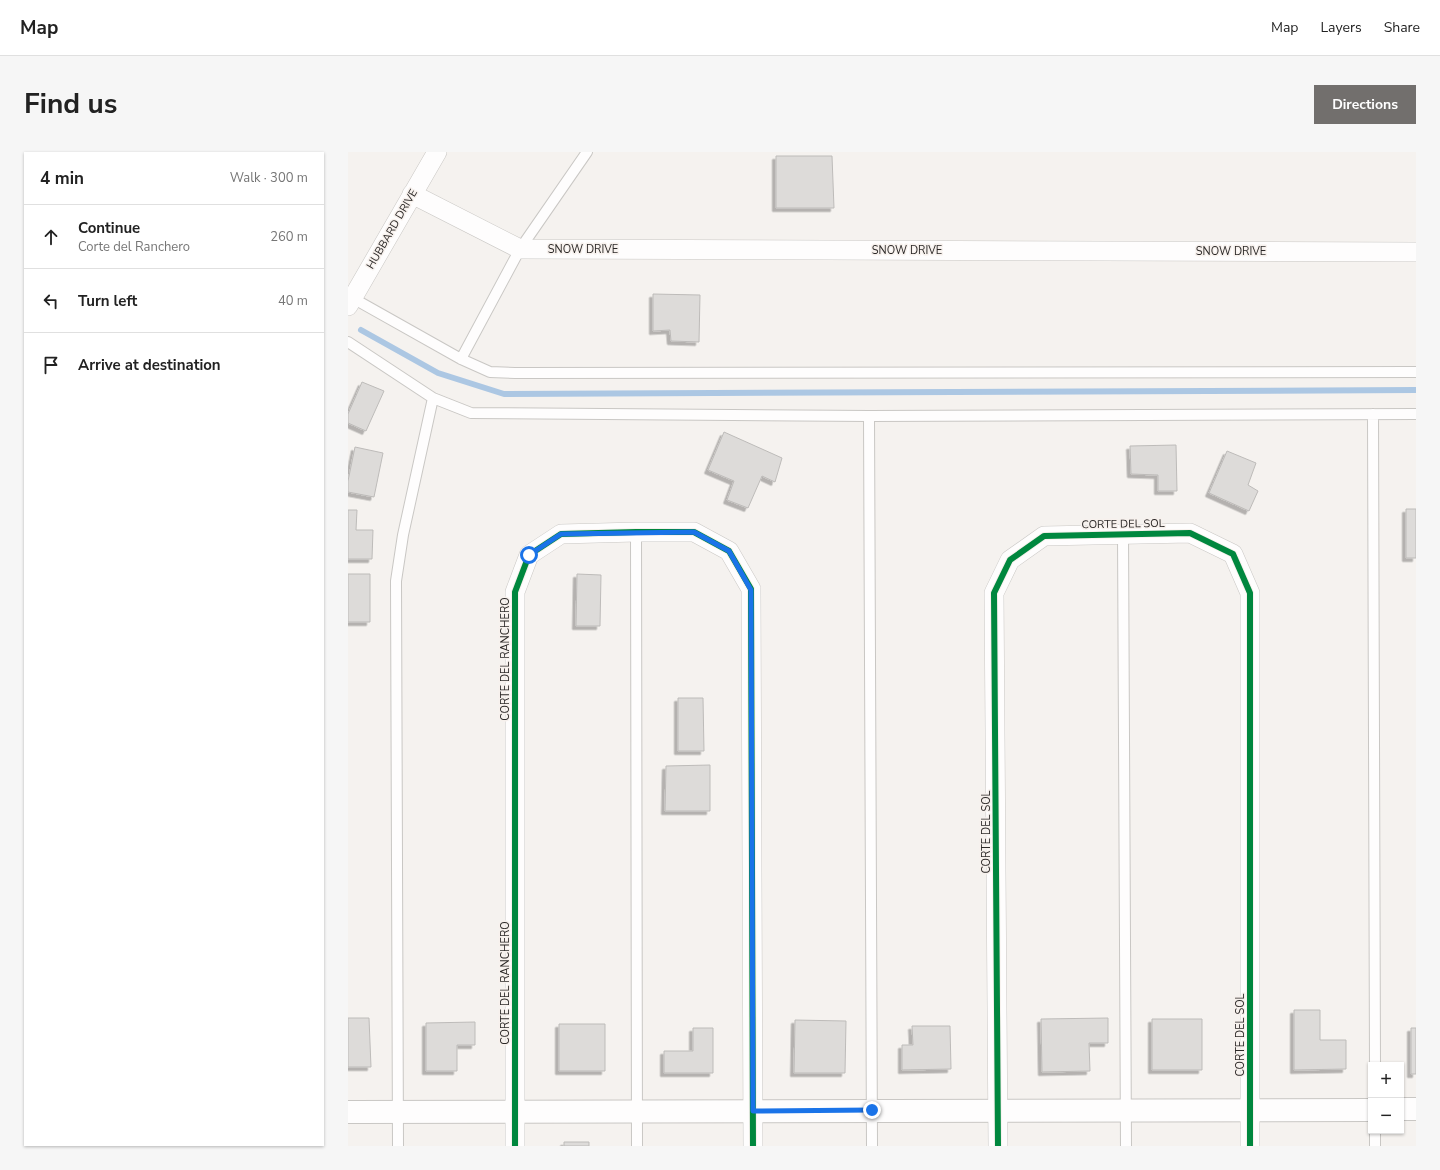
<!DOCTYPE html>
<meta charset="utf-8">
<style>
:root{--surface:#fff;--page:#f6f6f6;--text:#222;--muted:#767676;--line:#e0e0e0;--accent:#726f6d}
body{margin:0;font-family:"Nunito Sans",sans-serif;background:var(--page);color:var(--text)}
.controls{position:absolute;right:12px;bottom:12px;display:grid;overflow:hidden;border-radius:0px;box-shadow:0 1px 3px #0004}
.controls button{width:36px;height:36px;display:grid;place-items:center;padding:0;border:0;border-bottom:1px solid var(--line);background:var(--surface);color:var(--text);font:20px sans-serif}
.stop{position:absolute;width:12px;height:12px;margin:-9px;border:3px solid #1a73e8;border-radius:50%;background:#fff}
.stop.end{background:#1a73e8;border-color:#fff;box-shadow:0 1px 4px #0008}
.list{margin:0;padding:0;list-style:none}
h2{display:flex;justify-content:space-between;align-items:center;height:52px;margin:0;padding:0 16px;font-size:17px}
h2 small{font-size:13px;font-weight:400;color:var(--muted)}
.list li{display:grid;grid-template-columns:26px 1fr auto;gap:12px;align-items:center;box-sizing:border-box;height:64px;padding:0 16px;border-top:1px solid var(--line)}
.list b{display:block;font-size:15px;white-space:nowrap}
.list p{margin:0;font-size:13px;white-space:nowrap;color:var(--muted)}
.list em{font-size:13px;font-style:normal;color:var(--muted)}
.icon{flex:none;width:22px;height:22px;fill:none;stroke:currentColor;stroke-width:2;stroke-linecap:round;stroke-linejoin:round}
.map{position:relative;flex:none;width:1068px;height:994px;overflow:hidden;border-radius:0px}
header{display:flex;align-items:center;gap:24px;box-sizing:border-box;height:56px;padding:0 20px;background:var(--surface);border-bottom:1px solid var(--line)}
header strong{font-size:19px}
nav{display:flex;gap:22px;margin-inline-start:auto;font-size:14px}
.intro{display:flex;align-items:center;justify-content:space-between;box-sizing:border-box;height:96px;padding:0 24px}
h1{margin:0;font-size:28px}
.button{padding:10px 18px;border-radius:0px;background:var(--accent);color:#fff;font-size:14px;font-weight:700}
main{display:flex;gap:24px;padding:0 24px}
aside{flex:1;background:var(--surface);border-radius:0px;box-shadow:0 1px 3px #0004}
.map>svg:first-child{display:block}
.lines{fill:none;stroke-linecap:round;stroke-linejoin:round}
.stream{stroke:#acc7e3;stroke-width:6}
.building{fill:#dddbd9;stroke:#bdbbb9;filter:url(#shadow)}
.lane-casing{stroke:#c9c7c4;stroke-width:12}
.street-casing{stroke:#c9c7c4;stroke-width:20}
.secondary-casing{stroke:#c9c7c4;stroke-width:24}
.lane{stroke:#fefdfd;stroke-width:10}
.street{stroke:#fefdfd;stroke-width:19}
.secondary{stroke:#fefdfd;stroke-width:22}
.cycleway-casing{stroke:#f7f1ed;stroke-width:8}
.cycleway{stroke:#00873e;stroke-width:6}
.route{stroke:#1a73e8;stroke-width:5}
.labels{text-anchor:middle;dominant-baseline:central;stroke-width:3;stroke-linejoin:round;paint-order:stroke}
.street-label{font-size:11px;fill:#2b2827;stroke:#f7f1ed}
</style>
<header>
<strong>Map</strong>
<nav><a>Map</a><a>Layers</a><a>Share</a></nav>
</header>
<div class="intro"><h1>Find us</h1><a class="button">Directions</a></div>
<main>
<aside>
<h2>4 min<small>Walk · 300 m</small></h2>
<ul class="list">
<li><svg class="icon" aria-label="ahead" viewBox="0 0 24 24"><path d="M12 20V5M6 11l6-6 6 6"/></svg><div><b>Continue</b><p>Corte del Ranchero</p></div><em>260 m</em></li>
<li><svg class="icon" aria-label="left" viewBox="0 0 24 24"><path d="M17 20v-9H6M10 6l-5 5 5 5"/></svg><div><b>Turn left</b></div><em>40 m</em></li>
<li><svg class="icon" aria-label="arrive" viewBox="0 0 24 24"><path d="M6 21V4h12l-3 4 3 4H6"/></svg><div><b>Arrive at destination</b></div></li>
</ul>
</aside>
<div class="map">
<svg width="1068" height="994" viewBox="0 0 1068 994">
<defs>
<filter id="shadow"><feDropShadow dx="-3.5" dy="3.5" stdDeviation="0" flood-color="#0004"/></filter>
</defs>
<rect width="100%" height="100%" fill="#f5f2ef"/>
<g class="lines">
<!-- stream -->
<path class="stream" d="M13,178L90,221L156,242L1068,238"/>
</g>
<!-- building -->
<path class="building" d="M428,4H484L486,56H428Z
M305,142L352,143L351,190L323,189L322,178L305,179Z
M14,230L36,239L18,279L0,271V262Z
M376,280L434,306L427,330L414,324L400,356L379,348L386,329L360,318Z
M828,293L829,339H810V323L783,322L782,294Z
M7,295L35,301L26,345L0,340V329Z
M879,299L908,311L900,333L910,339L901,359L861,341Z
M1058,357H1068V406H1058Z
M0,358H9L8,378H25L24,407H0Z
M0,422H22V470H0Z
M229,422L253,423L252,474H228Z
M330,546H355L356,599H330Z
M362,613V659H317L318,614Z
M946,858H972V888H998V917L946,918Z
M0,866H21L23,915H0Z
M760,866V891H741L742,919L694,920L693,867Z
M804,867H854V918H804Z
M447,868L498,869L497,921H446Z
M127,870V893H109V919H78V871Z
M211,872H257V919H211Z
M564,874H602L603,917L554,918V893H565Z
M345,876H365V921H316V899H345Z
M1063,876H1068V922H1063Z
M216,990H241V994H216Z"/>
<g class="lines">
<!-- lane casing -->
<g class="lane-casing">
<path id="lane" d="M1,144L113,207L142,220L167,221L1068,220
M0,190L85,246L123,261L521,264L1068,262
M113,207L172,97L239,0
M1025,262L1027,913
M521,264L524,994
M288,380L289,994
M775,382L778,994
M50,994L48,429L55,383L85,246
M1027,994V979"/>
</g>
<!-- street casing -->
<g class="street-casing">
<path id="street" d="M64,42L172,97L1068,100
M0,154L89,0
M167,994V440L181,403L213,382L288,380H346L381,399L403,437L405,994
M650,994L646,441L662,408L696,384L842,381L885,402L902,441V994"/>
</g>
<!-- secondary casing -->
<g class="secondary-casing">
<path id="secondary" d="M1053,957H1068
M0,960L1023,958"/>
</g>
<!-- lane -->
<use href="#lane" class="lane"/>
<!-- street -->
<use href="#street" class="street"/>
<!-- secondary -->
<use href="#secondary" class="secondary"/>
<!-- cycleway casing -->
<g class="cycleway-casing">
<path id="cycleway" d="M167,994V440L181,403L213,382L288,380H346L381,399L403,437L405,994
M650,994L646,441L662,408L696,384L842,381L885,402L902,441V994"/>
</g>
<!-- cycleway -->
<use href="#cycleway" class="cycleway"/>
</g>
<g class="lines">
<!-- route -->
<path class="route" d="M181,403L213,382L346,380L381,399L403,438L405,959L524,958"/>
</g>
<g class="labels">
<!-- street labels -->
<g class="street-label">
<text transform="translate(44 77) rotate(-60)">HUBBARD DRIVE</text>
<text x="235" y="97">SNOW DRIVE</text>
<text x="559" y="98">SNOW DRIVE</text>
<text x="883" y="99">SNOW DRIVE</text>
<text transform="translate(775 372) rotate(-1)">CORTE DEL SOL</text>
<text transform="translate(157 507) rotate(-90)">CORTE DEL RANCHERO</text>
<text transform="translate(638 680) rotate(-90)">CORTE DEL SOL</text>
<text transform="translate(157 831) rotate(-90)">CORTE DEL RANCHERO</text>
<text transform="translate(892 883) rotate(-90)">CORTE DEL SOL</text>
</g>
</g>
</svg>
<div class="controls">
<button>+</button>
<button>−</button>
</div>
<div class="stop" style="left:181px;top:403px"></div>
<div class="stop end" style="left:524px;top:958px"></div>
</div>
</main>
